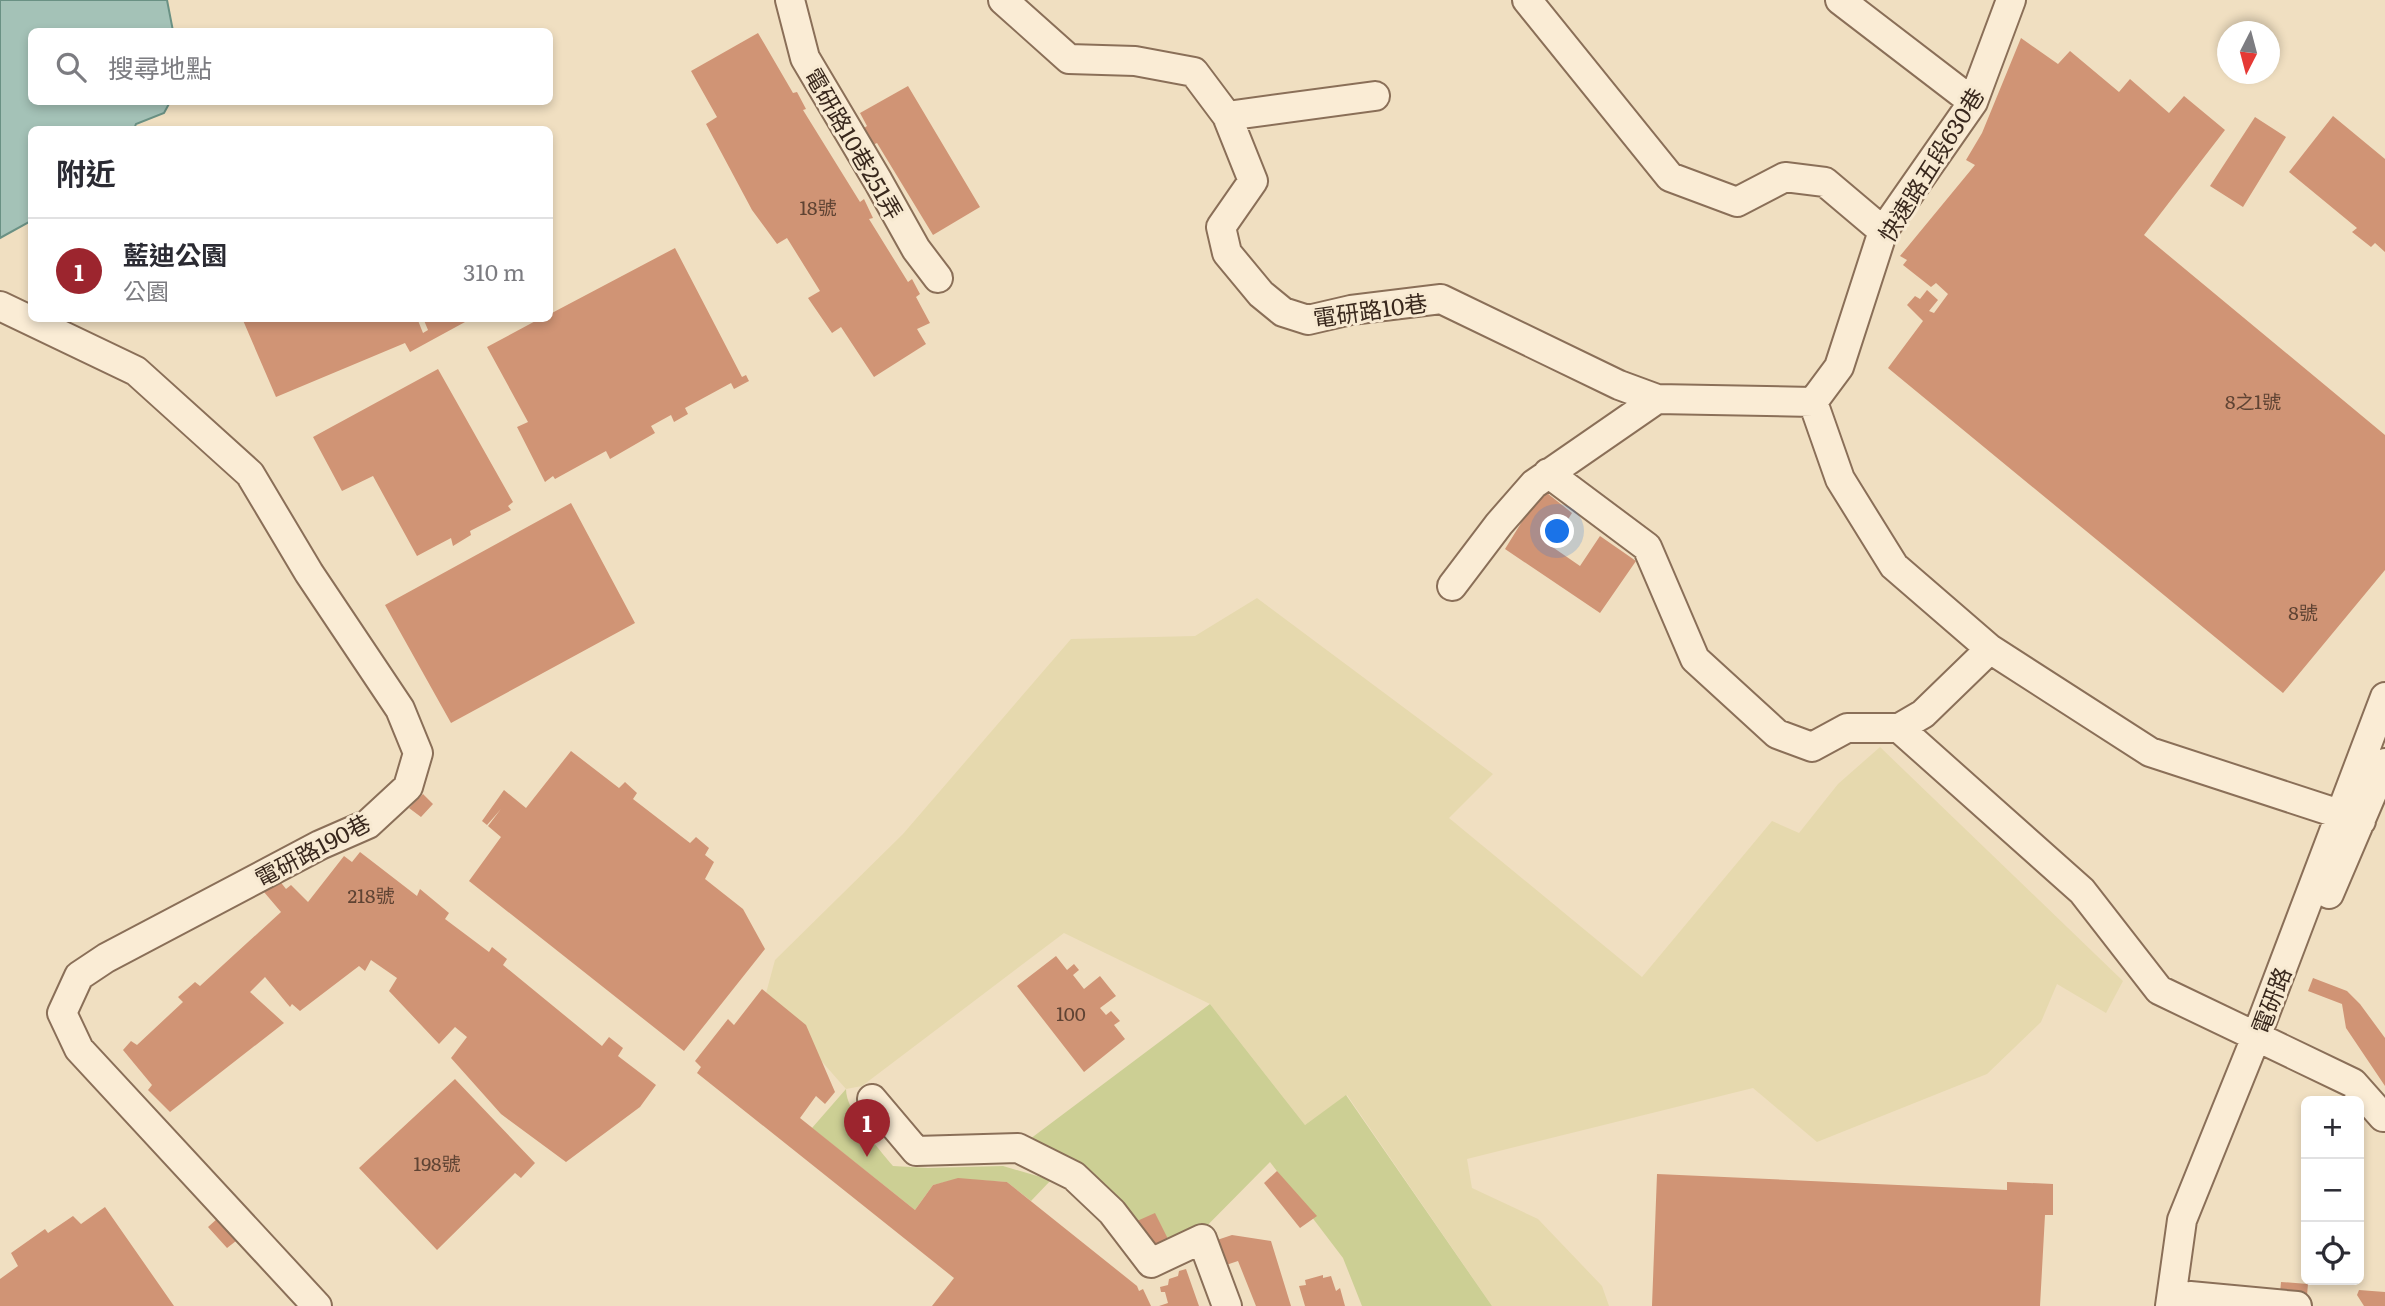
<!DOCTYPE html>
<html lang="zh-TW">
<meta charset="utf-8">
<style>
:root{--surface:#fff;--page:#f2f2f3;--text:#2b2b33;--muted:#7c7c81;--line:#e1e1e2;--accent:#9c252e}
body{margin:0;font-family:Literata,"Noto Sans TC",serif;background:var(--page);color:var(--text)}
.controls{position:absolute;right:21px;bottom:21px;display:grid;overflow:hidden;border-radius:10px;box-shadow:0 4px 10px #0003}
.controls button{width:63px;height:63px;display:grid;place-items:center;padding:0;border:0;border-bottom:2px solid var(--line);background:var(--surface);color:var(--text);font:35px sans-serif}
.compass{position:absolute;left:2217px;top:21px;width:63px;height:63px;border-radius:50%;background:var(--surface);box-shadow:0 4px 10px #0003;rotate:186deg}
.you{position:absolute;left:1558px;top:532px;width:24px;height:24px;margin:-18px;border:5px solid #fff;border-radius:50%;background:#1a73e8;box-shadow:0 0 0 10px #1a73e833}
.badge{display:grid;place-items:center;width:46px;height:46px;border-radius:50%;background:var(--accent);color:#fff;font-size:23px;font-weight:700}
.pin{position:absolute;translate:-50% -58px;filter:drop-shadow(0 2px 4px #0008)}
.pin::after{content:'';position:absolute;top:37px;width:24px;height:21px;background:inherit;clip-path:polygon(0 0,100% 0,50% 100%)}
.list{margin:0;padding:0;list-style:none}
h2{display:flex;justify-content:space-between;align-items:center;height:91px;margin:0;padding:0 28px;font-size:30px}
h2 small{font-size:23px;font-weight:400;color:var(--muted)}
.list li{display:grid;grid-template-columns:46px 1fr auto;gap:21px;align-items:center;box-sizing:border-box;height:105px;padding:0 28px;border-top:2px solid var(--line)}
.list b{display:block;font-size:26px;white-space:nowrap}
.list p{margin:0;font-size:23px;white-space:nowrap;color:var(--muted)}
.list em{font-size:23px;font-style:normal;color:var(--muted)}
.icon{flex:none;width:38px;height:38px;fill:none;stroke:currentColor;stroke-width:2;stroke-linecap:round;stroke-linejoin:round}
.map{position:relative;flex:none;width:2385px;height:1306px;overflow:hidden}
.search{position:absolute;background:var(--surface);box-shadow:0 4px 10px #0003;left:28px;top:28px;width:525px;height:77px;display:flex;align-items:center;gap:18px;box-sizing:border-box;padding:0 24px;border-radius:10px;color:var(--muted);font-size:26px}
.panel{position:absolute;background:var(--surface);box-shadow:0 4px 10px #0003;left:28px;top:126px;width:525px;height:196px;border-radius:10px}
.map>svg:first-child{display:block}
.farmland{fill:#e6d9ae}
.green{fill:#cccf94}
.water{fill:#a4c2b7;stroke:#6a9184;stroke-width:2}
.building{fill:#d09475}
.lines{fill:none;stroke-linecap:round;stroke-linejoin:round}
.minor-casing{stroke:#8a6f58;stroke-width:32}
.minor{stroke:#faecd5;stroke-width:28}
.labels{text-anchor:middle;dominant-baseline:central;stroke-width:6;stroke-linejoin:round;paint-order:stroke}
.number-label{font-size:19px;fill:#5f4333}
.street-label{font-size:23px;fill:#39281d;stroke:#f7e9d1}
</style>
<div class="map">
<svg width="2385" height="1306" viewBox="0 0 2385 1306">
<rect width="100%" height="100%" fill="#f0dfc1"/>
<!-- farmland -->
<path class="farmland" d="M1257,598L1493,774L1449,818L1642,977L1772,821L1799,833L1838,784L1880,747L2123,981L2106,1013L2057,984L2041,1022L1987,1074L1817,1142L1753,1088L1467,1159L1472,1188L1538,1219L1602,1286L1609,1306H1492L1347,1095L1305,1125L1210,1004L1064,933L862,1086L846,1089L765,997L775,960L903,834L1071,639L1195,636Z"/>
<!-- green -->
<path class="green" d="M1210,1004L1305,1125L1346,1095L1492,1306H1362L1343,1258L1270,1162L1185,1248L1151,1263L1112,1212L1018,1148Z
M846,1089C846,1112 878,1148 893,1166L928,1168L1003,1166L1051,1180L1031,1201L1007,1182L958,1179L933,1185L915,1210L812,1128Z"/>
<!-- water -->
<path class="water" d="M0,0H167L173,31L32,32V102H170L164,113L136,124L134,129L32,130L31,221L0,238Z"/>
<!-- building -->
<path class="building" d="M758,33L793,93L797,92L806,109L803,110L860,202L864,199L873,218L869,219L908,282L912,279L920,294L916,297L930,323L917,329L926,344L874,377L841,327L832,333L808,298L820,291L787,238L777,244L752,210L706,124L717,117L691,71Z
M2021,38L2058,64L2070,51L2119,92L2130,79L2169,113L2184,96L2225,130L2144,235L2385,435V570L2283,693L1888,368L1923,321L1907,305L1915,296L1920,299L1927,290L1938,300L1929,311L1934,313L1948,294L1936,283L1931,287L1903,265L1907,260L1900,256L1975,165L1966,160L1982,133Z
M908,86L980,207L933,235L877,143L866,148L858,132L867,126L860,113Z
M2333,116L2385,159V252L2375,243L2371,247L2352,232L2357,228L2289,172Z
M2255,117L2286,137L2243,207L2210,186Z
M675,248L742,377L746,375L749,381L734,389L731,383L685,408L688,414L674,422L671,415L651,426L655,433L610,459L606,451L555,479L553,476L545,482L517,427L528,422L487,347L541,318H550V314Z
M242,318H417L423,333L428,330L423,318H464L465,322L410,352L405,343L276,397Z
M438,369L513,502L508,506L511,510L470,531L471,535L453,546L451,538L417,556L373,476L342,491L313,437Z
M1542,489L1572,513L1551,546L1580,566L1600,536L1636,561L1600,613L1505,549Z
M571,503L635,623L451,723L385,605Z
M571,751L619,788L625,782L637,793L633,799L690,843L696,837L709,848L705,855L714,862L705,879L743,909L765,949L684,1051L469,881L501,837L488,826L501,809L487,825L482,821L504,790L526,808Z
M423,794L433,804L421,817L409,808Z
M360,852L417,896L420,889L449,913L445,919L489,952L492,947L507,959L503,965L602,1046L609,1037L623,1048L618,1056L656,1085L640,1107L566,1162L501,1114L451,1058L467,1037L455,1027L439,1044L389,991L397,978L371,960L365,971L359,966L300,1011L292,1004L290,1007L265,977L250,992L284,1023L170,1112L148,1090L152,1085L123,1050L131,1041L137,1045L183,1002L178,997L195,982L200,986L281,912L258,885L275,875L286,889L291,885L308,902L344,856L352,862Z
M1056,956L1067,970L1074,964L1079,970L1073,975L1084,989L1100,976L1116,996L1100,1008L1106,1015L1111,1011L1120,1021L1114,1025L1125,1039L1084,1072L1017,986Z
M2313,978L2347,991L2360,1004L2385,1038V1086L2346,1028L2342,1004L2308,991Z
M762,989L806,1025L835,1092L825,1104L816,1096L800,1118L915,1210L933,1185L958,1178L1007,1182L1137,1286L1139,1291L1143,1289L1151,1306H932L954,1278L697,1073L701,1067L695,1061L728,1019L734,1025Z
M455,1079L535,1163L521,1178L515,1173L437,1250L359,1168Z
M1277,1171L1317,1216L1300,1228L1264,1183Z
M1657,1174L2007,1190V1182L2053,1184V1215H2045L2040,1306H1652Z
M105,1207L174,1306H0V1279L18,1266L11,1253L45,1229L48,1233L73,1216L81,1224Z
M1155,1213L1169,1241L1155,1249L1149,1247L1137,1221Z
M218,1218L236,1241L227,1248L208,1227Z
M1232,1235L1271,1241L1291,1306H1256L1238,1261L1220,1267L1211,1242Z
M1186,1269L1199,1306H1159L1168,1303L1165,1292H1161L1160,1287L1168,1285L1169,1279L1178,1276L1179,1271Z
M1323,1275V1278L1331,1276L1336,1291L1340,1288L1345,1306H1305L1299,1286L1306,1285L1305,1280Z
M2281,1282L2308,1284L2306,1306L2279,1304Z
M2359,1290L2385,1292V1306H2364L2357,1295Z"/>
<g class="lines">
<!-- minor casing -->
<g class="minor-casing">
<path id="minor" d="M790,0L805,58L878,181L916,249L938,278
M1003,0L1069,59L1135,61L1194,72L1227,116L1253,181L1221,227L1227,253L1261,294L1283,312L1308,320L1351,310L1441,299L1619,385L1657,399L1813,402
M1527,0L1670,177L1737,202L1785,177L1825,182L1883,231
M1840,0L1973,102
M1227,116L1375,96
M0,306L136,371L250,474L309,573L400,709L418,753L408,787L368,824L320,845L106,958L79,976L62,1013L79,1049L317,1306
M1813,402L1840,479L1894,566L1990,649L2150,752L2361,821
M1813,402L1839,367L1883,231L1973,102L2011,0
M1548,473L1647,547L1695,659L1777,734L1812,747L1847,728H1899
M1452,586L1499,524L1534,484L1657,399
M1990,649L1923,714L1899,728L2082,891L2159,990L2353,1083L2383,1117H2385
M2329,894L2385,763
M872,1099L916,1151L1018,1148L1074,1176L1112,1212L1151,1263L1202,1239L1227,1306
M2190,1296L2297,1306
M2170,1306L2182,1220L2256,1037L2385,697"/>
</g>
<!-- minor -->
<use href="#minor" class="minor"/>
</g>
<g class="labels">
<!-- number labels -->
<g class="number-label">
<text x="818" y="207">18號</text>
<text x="2253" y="401">8之1號</text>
<text x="2303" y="612">8號</text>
<text x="371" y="895">218號</text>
<text x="1071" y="1013">100</text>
<text x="437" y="1163">198號</text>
</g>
<!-- street labels -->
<g class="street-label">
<text transform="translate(855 143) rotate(60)">電研路10巷251弄</text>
<text transform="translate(1930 164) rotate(-58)">快速路五段630巷</text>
<text transform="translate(1370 309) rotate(-8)">電研路10巷</text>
<text transform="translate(312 849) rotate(-28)">電研路190巷</text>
<text transform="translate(2270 1000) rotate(-69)">電研路</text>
</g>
</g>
</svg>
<div class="controls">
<button>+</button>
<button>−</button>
<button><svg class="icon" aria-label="locate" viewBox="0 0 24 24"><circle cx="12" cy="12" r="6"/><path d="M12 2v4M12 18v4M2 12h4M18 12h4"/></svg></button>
</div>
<svg class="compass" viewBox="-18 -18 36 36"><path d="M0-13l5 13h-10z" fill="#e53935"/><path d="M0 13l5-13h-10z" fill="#7c7c81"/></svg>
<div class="you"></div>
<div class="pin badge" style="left:867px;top:1157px">1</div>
<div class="search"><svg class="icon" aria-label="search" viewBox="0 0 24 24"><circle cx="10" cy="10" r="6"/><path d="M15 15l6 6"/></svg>搜尋地點</div>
<section class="panel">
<h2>附近<small></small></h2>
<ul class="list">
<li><span class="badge">1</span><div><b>藍迪公園</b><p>公園</p></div><em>310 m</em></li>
</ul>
</section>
</div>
